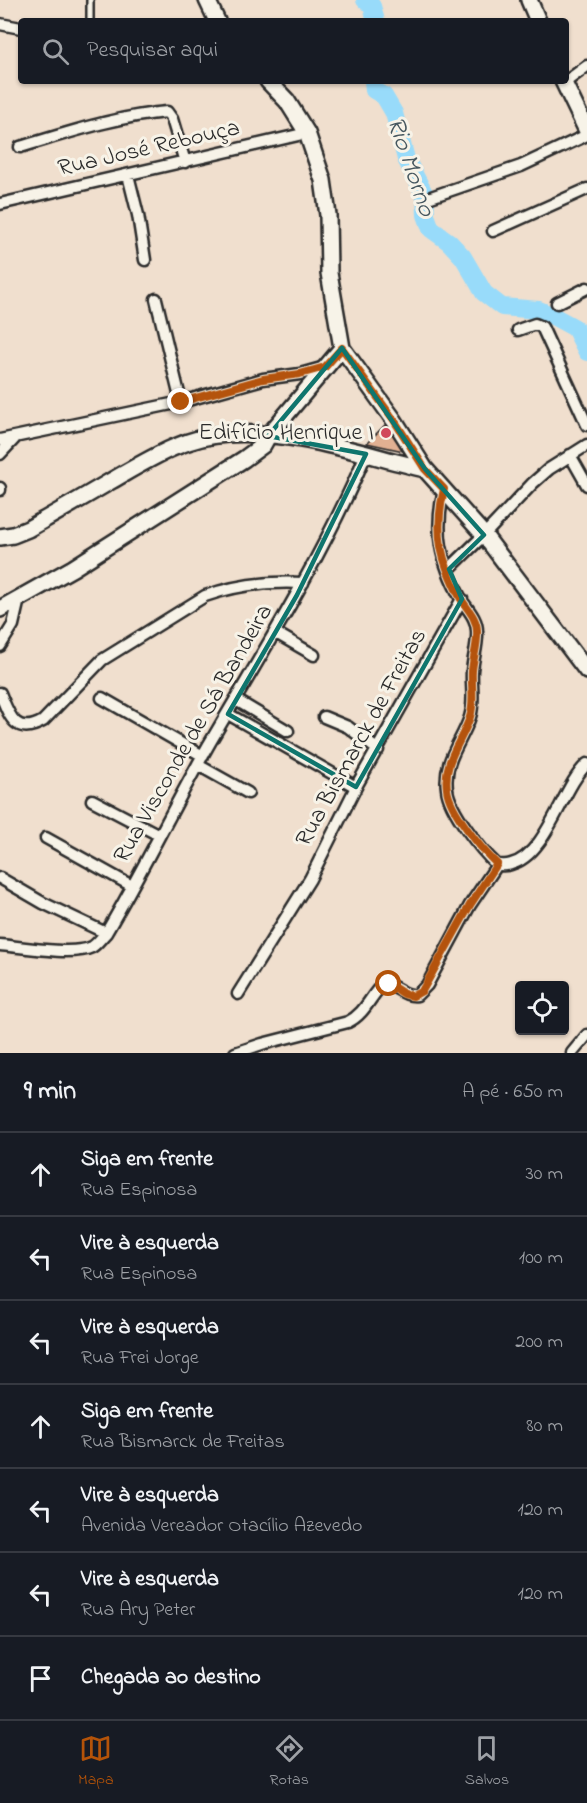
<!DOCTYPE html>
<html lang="pt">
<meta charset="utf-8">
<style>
:root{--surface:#171b24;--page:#242831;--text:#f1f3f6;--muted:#9ea1a6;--line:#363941;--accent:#b45309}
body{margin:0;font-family:"Indie Flower",sans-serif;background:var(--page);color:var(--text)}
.controls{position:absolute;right:18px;bottom:18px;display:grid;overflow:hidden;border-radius:6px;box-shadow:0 2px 4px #0004}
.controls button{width:54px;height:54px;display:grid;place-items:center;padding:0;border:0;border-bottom:2px solid var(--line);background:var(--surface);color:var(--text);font:30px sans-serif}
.stop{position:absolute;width:18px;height:18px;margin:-14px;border:4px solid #b45309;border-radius:50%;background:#fff}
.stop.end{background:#b45309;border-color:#fff;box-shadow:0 2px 6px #0008}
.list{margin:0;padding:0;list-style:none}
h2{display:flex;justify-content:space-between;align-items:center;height:78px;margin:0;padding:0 24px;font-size:26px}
h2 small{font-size:20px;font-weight:400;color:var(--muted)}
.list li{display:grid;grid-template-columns:39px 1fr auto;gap:18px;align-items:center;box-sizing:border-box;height:84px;padding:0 24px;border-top:2px solid var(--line)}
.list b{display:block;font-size:22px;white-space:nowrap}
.list p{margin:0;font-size:20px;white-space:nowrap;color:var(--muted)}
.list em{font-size:20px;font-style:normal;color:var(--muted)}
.icon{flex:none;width:33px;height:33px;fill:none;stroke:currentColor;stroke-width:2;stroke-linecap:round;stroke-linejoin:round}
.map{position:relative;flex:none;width:587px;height:1053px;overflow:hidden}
.search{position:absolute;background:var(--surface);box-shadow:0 2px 4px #0004;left:18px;right:18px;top:18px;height:66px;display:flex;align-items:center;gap:15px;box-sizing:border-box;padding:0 21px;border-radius:6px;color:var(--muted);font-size:22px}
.sheet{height:666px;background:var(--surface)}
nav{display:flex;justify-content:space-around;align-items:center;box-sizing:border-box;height:84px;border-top:2px solid var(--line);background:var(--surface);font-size:16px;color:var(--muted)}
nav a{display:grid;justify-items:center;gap:3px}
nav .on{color:var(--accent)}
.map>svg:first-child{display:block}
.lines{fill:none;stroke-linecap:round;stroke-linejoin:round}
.river{stroke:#98dbfa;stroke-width:18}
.building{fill:#e1b092;stroke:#2b2b2b;stroke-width:1.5}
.lane-casing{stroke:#2b2b2b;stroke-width:10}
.street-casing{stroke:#2b2b2b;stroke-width:15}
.secondary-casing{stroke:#2b2b2b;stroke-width:20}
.lane{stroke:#f7f3e8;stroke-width:5}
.street{stroke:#f7f3e8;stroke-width:10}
.secondary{stroke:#f7f3e8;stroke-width:15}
.route{stroke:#b45309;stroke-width:8}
.marked{fill:none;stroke:#0f766e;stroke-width:4.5;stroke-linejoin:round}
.poi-dot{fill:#d1495b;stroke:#f7f3e8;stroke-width:2}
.labels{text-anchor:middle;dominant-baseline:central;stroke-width:6;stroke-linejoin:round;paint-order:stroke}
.street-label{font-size:24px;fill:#2b2b2b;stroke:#f7f3e8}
.poi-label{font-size:24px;fill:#2b2b2b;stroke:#f7f3e8;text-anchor:end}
.water-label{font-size:26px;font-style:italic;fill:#46575f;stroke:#f7f3e8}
</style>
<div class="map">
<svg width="587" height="1053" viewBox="0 0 587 1053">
<rect width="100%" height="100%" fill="#f0dfce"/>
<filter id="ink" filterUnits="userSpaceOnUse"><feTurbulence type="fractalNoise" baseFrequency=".0167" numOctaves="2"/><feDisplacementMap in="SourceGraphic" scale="12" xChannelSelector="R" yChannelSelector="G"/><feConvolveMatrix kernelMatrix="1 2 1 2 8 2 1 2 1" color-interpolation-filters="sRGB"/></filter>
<g filter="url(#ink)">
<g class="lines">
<!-- river -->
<path class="river" d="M365,0L372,6L376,21
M373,81L374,90L384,96L394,113L406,159L425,195L426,215L431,229L449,242L463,257L484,293L502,307L539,310L553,316L575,328L587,352"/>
</g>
<!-- building -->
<path class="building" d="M387,423L408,452L367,443Z"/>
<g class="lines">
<!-- lane casing -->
<g class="lane-casing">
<path id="lane" d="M90,0V21"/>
</g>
<!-- street casing -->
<g class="street-casing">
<path id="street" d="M0,24L21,28
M564,83L587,66
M20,147C68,133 117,116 167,112L172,119L185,162
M128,175L138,215L145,260
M431,197L521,166L587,135
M0,204L307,133
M493,231L587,189
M156,299L181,402
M557,303L587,288
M518,330L535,324L542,327L587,425
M0,440L181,402L263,379L300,374L325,367
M0,454L15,438
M570,455L587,485
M0,488V490
M444,489C434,532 440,560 461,599C467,609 477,618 477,631C478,644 473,658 472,671C471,687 475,702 470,717C462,742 443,760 447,789C449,810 481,850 497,865C501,865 507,866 511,864C547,855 562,787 587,764
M449,569L484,535L533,483L549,469L587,445
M276,633L314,655
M0,646L13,625L19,599
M0,693C9,715 15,737 43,721L102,660L205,596C237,585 270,581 303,583
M102,698L203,756
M236,700L288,731
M228,714L356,787
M324,717L348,727L378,750
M198,765L248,793
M92,800L159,835
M46,838L132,886
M0,878L43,903L106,933
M0,945C21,947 74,956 92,947C97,944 101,938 106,933C142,872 173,808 208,746C264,650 323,556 366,454
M238,994L310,879L358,783L462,599
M235,1053L262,1044L348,1022C366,1013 370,996 383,984C396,984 403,997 417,995L427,985L470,905L497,865
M572,1053L587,1035"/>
</g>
<!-- secondary casing -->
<g class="secondary-casing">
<path id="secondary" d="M207,0L217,21
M529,0L538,21
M268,81L287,101L307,133L323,180L328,215L329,273L342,348L394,420L425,469L484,535L587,671
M563,81L587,131
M0,537L13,535L28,529C56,513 84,497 111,481C148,460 185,436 228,434C295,430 361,454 425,469
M0,609L73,568L244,459L263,445L268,436L342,348"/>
</g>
<!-- lane -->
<use href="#lane" class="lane"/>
<!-- street -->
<use href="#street" class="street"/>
<!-- secondary -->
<use href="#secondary" class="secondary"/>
</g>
</g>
<g class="lines" filter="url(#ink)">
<!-- route -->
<path class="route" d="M181,402L263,379L300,374L325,367L342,348L394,420L425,469L444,489C434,532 440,560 461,599C467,609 477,618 477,631C478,644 473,658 472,671C471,687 475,702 470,717C462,742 443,760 447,789C449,810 482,850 497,864L470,905L422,991L413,996L404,994L389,984"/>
</g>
<!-- marked area -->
<path class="marked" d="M342,348L425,469L484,535L449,569L462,599L356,787L228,714L297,595L366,454L268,436Z"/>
<!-- markers -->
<circle class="poi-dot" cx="386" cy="433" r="6"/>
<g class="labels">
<!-- street labels -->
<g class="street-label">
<text transform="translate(149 149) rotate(-13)">Rua José Rebouça</text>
<text transform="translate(194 734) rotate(-60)">Rua Visconde de Sá Bandeira</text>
<text transform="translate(362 738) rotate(-61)">Rua Bismarck de Freitas</text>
</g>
<!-- poi labels -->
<g class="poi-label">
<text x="374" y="433">Edifício Henrique I</text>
</g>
<!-- water labels -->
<g class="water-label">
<text transform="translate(410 167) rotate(71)">Rio Morno</text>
</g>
</g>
</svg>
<div class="controls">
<button><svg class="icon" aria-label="locate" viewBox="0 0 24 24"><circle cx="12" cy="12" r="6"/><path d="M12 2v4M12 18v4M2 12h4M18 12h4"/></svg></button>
</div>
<div class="stop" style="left:389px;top:984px"></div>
<div class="stop end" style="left:181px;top:402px"></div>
<div class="search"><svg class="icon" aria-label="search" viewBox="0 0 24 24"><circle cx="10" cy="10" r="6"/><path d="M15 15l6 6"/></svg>Pesquisar aqui</div>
</div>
<section class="sheet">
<h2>9 min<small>A pé · 650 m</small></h2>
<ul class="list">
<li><svg class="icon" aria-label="ahead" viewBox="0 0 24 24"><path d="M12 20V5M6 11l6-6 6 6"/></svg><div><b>Siga em frente</b><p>Rua Espinosa</p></div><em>30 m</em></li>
<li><svg class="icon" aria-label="left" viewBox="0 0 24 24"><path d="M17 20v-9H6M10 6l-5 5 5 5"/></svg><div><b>Vire à esquerda</b><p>Rua Espinosa</p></div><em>100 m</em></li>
<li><svg class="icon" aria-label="left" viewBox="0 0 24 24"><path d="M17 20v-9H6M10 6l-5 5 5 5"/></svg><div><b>Vire à esquerda</b><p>Rua Frei Jorge</p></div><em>200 m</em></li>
<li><svg class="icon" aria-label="ahead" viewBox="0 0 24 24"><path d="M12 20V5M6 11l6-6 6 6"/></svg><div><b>Siga em frente</b><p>Rua Bismarck de Freitas</p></div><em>80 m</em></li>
<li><svg class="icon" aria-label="left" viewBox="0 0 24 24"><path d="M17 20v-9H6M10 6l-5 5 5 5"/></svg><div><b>Vire à esquerda</b><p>Avenida Vereador Otacílio Azevedo</p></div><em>120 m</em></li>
<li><svg class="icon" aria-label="left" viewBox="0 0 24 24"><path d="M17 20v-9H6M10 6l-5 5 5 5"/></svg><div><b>Vire à esquerda</b><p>Rua Ary Peter</p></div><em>120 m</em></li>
<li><svg class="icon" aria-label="arrive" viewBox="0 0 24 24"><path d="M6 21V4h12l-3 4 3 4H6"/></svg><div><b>Chegada ao destino</b></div></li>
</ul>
</section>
<nav>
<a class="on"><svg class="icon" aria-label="map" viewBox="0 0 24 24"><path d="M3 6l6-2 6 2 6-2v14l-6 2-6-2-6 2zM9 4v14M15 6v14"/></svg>Mapa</a>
<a><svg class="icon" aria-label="directions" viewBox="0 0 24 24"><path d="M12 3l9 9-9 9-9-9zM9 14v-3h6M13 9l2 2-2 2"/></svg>Rotas</a>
<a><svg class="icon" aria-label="saved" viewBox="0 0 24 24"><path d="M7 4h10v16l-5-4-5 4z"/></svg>Salvos</a>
</nav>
